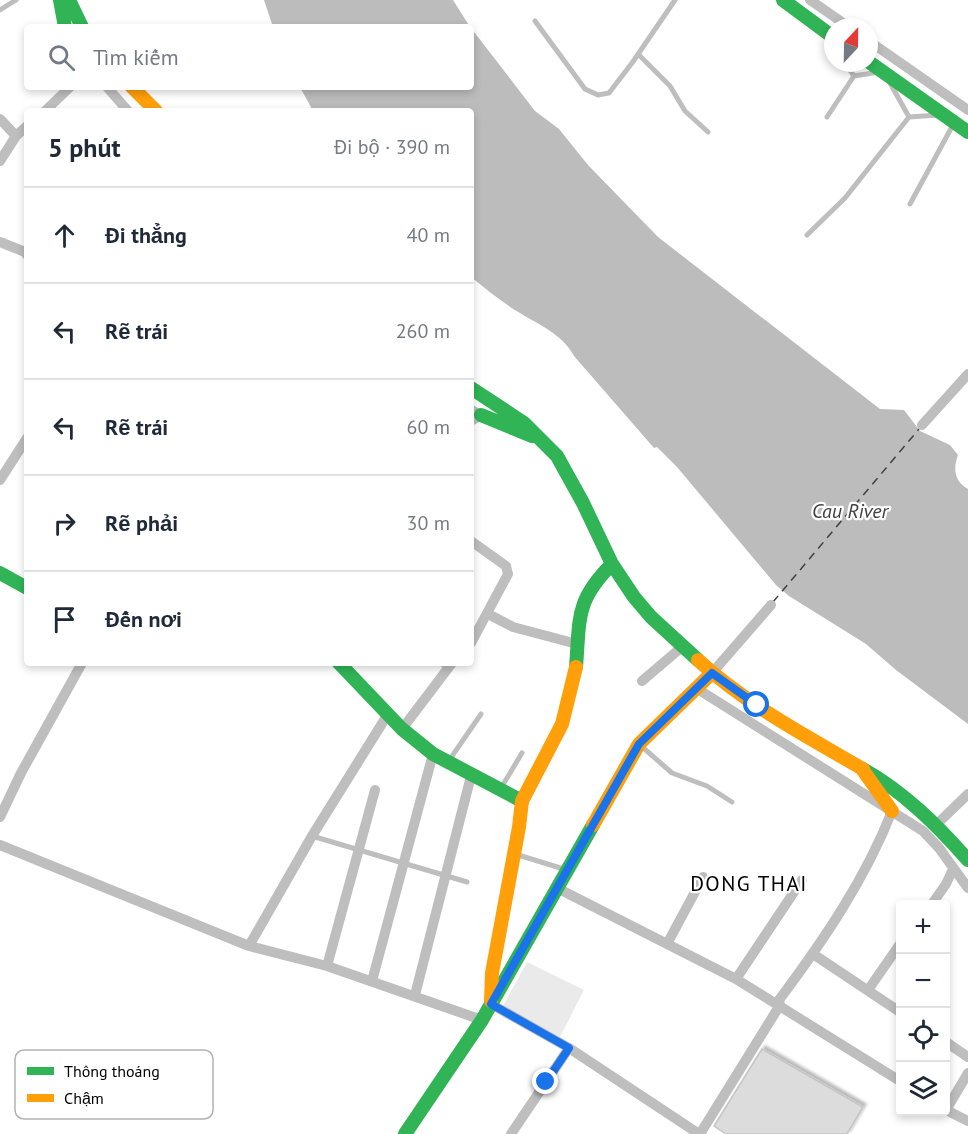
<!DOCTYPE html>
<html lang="vi">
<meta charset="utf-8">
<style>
:root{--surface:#fff;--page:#f6f6f7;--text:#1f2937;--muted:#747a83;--line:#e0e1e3}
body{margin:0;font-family:"PT Sans",sans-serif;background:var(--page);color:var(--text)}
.controls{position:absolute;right:18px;bottom:18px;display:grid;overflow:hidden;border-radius:6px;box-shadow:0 3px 9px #0003}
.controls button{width:54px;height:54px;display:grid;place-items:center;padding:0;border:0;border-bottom:2px solid var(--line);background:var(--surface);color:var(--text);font:30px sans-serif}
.compass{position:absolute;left:824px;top:18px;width:54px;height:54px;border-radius:50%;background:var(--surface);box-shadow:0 3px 9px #0003;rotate:22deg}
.stop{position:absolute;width:18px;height:18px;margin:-14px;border:4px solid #1a73e8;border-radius:50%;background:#fff}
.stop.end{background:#1a73e8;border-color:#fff;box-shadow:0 2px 6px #0008}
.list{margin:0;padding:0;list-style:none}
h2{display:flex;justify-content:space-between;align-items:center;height:78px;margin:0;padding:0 24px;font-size:26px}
h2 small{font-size:20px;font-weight:400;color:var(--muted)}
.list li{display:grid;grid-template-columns:39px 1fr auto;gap:18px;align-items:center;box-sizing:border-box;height:96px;padding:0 24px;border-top:2px solid var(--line)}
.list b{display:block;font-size:22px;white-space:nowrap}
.list em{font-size:20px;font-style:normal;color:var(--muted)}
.icon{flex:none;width:33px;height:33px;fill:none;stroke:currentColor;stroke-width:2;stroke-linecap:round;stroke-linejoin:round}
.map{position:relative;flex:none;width:968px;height:1134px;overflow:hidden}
.search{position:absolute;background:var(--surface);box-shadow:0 3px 9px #0003;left:24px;top:24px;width:450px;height:66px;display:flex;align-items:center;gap:15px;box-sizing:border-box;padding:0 21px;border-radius:6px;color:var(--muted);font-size:22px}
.panel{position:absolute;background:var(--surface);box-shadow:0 3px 9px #0003;left:24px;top:108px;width:450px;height:558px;border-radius:6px}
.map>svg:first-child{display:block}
.green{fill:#eaeaea}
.water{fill:#bcbcbc}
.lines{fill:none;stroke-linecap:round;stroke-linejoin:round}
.ferry{stroke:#404040;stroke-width:1.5;stroke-dasharray:8 6;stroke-linecap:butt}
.building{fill:#dcdcdc;stroke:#c5c5c5;stroke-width:1.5;filter:url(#shadow)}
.lane{stroke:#bebebe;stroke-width:5}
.street{stroke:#bebebe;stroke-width:10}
.fast{stroke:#30b455;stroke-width:14}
.slow{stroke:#ff9f0a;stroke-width:14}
.route{stroke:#1a73e8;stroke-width:8}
.labels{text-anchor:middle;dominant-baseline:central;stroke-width:4.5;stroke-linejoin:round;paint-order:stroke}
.water-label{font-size:20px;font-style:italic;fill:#404040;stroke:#fff}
.quarter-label{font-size:21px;letter-spacing:1.5px;fill:#000;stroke:#fff}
.key{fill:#fff;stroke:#b2b2b2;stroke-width:1.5}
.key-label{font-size:16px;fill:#000}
</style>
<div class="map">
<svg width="968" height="1134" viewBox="0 0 968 1134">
<defs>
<filter id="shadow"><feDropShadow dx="3" dy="-3" stdDeviation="1.5" flood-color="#0004"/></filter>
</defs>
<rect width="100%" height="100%" fill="#fff"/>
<!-- green -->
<path class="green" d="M527,962L584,990L560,1037L503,1006Z"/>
<!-- water -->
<path class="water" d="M264,0H453L470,27H273Z
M471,28L535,111L559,129L588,165L658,237L880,409L904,410L920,431L950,445L958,455C953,469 954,481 968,489V724L896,670L866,644L789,596L776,585L677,467L657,447L654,448L574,356C562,334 541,326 520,313C503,303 487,290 471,277V111H313L300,87H471Z"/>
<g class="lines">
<!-- ferry -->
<path class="ferry" d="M773,602L919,429"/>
</g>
<!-- building -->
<path class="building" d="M762,1049L863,1107L847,1134H726L714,1126Z"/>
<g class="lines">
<!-- lane -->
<path class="lane" d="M0,10L16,0
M535,21L585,89L598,95L609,93L632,63L675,0
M638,54L670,86L685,111L708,132
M845,63L854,76L879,72
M890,83L909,117L939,115
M827,117L854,76
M910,204L954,123
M807,235L845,198L909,117
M440,663L449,668
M640,745L672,773L707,786L732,802
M448,762L481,714
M501,788L522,753
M312,836L467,882
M515,854L567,870"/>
<!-- street -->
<path class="street" d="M810,0L849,27
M869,41L968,110
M107,87L128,111
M45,111L70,87
M0,119L16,136
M0,161L16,136L27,126
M0,242L25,252L27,255
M471,410L481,415L471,421
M922,425L968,374
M0,480L27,438
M471,541L506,566L508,574L471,643
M488,614L513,627L577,644
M712,673L771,605
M642,681L683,646
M696,688L923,831L939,848L968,888
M402,729L452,663
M0,817L21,773L82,663
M937,824L968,794
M0,845L249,946L327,966L482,1020
M557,888L736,979L900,1081
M932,904L946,884L953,869
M667,944L703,877
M249,946L312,836L388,714
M813,954L900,1012
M327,966L375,790
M736,979L802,880
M372,981L433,754
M868,990L900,944
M415,995L471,776
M491,1004L569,1048L699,1134
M946,1042L968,1057
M946,1110L968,1073
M946,1110L968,1121
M511,1134L569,1048
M700,1134L780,1005L779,1000C823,941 865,880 892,811"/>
<!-- fast -->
<path class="fast" d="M60,0L65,27
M69,0L82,27
M783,0L833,37
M869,62L968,132
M471,388L524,423L557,456L583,503L612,564L634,597L651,617L698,660
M481,415L532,436
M0,573L27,588
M339,663L402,729L433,754L522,801
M576,667C580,618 575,601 612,564
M863,769C904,792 937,825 968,860
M405,1134L482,1020L593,825"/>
<!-- slow -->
<path class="slow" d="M132,87L156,111
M698,660C747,705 806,736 863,769
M862,769L892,811
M593,825L639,744L712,673
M491,1001L492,973L519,827L522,801L562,724L576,667"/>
</g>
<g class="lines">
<!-- route -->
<path class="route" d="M546,1082L569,1048L491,1004L639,744L712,673L757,705"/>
</g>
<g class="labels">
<!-- water labels -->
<g class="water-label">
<text x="850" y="511">Cau River</text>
</g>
<!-- quarter labels -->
<g class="quarter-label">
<text x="749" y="883">DONG THAI</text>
</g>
</g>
<!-- legend -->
<rect x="15" y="1050" width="198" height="69" rx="9" class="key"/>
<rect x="27" y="1067" width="27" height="8" fill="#30b455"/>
<rect x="27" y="1094" width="27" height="8" fill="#ff9f0a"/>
<g class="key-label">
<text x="64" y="1077">Thông thoáng</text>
<text x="64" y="1104">Chậm</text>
</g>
</svg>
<div class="controls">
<button>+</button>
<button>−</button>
<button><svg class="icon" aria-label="locate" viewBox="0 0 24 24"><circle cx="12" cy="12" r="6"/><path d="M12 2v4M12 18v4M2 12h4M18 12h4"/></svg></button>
<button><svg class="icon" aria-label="layers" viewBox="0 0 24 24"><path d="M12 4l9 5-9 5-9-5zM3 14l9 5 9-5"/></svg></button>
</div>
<svg class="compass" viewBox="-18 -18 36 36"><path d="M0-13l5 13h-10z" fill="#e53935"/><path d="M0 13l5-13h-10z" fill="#747a83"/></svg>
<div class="stop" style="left:757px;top:705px"></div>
<div class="stop end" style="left:546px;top:1082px"></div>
<div class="search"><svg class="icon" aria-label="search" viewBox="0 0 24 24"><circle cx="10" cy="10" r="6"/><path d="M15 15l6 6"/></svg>Tìm kiếm</div>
<section class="panel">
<h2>5 phút<small>Đi bộ · 390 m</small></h2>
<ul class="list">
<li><svg class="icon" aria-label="ahead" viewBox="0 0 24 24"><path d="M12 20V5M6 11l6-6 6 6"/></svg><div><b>Đi thẳng</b></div><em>40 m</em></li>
<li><svg class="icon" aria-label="left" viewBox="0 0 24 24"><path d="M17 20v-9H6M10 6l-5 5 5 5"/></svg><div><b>Rẽ trái</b></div><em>260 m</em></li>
<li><svg class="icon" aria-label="left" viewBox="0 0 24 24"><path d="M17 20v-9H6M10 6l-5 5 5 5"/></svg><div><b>Rẽ trái</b></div><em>60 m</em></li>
<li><svg class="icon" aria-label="right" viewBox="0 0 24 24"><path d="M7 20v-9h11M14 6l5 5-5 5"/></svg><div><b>Rẽ phải</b></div><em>30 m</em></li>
<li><svg class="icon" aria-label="arrive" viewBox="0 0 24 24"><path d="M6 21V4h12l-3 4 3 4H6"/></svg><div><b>Đến nơi</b></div></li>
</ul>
</section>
</div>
